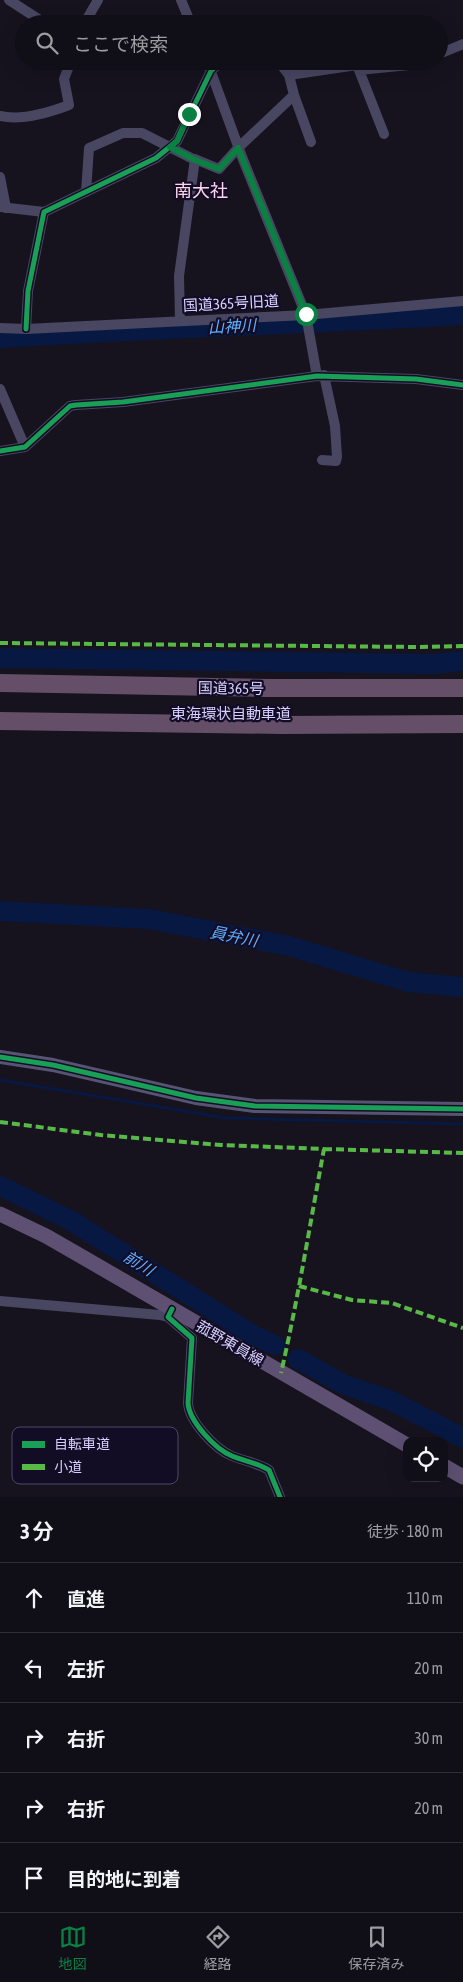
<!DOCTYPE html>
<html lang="ja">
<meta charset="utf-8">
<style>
:root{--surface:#100e17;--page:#191720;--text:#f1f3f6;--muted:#9c9ca1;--line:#302e36;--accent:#0b8043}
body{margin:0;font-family:"Asap Condensed","Noto Sans JP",sans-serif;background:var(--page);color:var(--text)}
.controls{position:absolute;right:15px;bottom:15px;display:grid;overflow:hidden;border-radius:10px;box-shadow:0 5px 20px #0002}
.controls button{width:45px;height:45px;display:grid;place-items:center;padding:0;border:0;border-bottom:1px solid var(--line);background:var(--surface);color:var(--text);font:25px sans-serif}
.stop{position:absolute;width:15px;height:15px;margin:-11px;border:4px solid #0b8043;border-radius:50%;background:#fff}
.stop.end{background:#0b8043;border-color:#fff;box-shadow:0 1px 5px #0008}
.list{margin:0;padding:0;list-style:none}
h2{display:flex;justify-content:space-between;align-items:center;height:65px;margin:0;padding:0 20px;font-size:21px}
h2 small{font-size:16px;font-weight:400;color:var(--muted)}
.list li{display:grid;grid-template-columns:32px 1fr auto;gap:15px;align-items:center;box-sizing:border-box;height:70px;padding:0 20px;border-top:1px solid var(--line)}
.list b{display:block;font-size:19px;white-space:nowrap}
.list em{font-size:16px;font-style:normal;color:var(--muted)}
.icon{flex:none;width:28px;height:28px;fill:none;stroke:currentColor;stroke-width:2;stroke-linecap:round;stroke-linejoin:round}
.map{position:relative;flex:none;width:463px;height:1497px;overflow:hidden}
.search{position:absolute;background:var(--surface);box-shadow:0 5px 20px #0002;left:15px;right:15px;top:15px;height:55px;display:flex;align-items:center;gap:12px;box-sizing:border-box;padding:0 18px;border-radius:28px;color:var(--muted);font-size:19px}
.sheet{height:415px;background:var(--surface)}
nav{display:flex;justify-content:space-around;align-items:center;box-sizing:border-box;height:70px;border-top:1px solid var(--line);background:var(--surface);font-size:14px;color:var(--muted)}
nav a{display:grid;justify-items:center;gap:2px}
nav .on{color:var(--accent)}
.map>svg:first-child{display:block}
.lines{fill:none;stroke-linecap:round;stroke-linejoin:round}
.stream{stroke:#071942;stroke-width:3}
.river{stroke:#071942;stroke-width:20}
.street{stroke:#484661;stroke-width:10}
.secondary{stroke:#575473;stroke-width:14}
.primary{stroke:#5d5072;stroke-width:15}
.highway{stroke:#654e68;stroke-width:18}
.quiet{stroke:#58b947;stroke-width:4;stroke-dasharray:8 4;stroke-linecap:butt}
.cycleway-casing{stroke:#120d25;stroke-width:8}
.cycleway{stroke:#1a9f57;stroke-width:5}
.route{stroke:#0b8043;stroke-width:6}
.labels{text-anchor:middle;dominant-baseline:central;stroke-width:4.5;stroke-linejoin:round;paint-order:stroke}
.street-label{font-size:15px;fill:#d8d1ff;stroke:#120d25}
.water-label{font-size:16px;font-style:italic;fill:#5fafff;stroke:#120d25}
.quarter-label{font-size:18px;fill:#ffd3ed;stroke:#120d25}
.key{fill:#120d25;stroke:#4d4866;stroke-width:1}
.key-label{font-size:14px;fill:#d8d1ff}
</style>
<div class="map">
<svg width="463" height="1497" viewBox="0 0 463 1497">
<rect width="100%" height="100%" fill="#16131f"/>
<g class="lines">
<!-- stream -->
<path class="stream" d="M0,1080L226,1118L463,1124"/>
<!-- river -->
<path class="river" d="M0,338C154,328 309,324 463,315
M0,658L434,664L463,661
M0,911L149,919L289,946L408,982L463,987
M0,1186L70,1220L253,1335L275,1345
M298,1359L345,1385L392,1401L463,1438"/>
<!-- street -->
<path class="street" d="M9,0L46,24
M181,0L191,24
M84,24L98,0
M439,54L463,44
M207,61L242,157L306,315L317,376
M278,61L289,75L294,95
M359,70L409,65L419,61
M289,75L357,65L384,134
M0,116C22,121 48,113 69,105L64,79L71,61
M0,177L6,208
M86,192L89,148L123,133H142L195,160
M0,207L44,212
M180,321L179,276L195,159L219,169L238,148L294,95L311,142
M0,328L26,329L306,315L463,301
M26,329L28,291L44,212L156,158L177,141L211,71L221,61
M0,389L25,447
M0,451L25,447L70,406L76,405L123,402L317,376L416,379L463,385
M322,460L336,461L337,457L335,426L324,375
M0,1301L160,1315L168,1317
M172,1309L168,1317L192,1338L188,1403C189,1421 215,1449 232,1456C244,1461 258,1463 269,1470L280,1497"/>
<!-- secondary -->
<path class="secondary" d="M0,1057L53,1065L196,1098L255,1106L463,1109"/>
<!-- primary -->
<path class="primary" d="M0,1214L46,1236L86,1259L407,1445
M444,1466L463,1477"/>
<!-- highway -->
<path class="highway" d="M0,683L267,688H463
M0,721L281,725L463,724"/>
<!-- quiet -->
<path class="quiet" d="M0,643L418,647L463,646
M0,1122L101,1135L221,1145L324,1149C310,1224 298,1299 281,1373
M324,1149L463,1153
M299,1286L352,1300L392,1303L463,1328"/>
<!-- cycleway casing -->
<g class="cycleway-casing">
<path id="cycleway" d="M26,329L28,291L44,212L156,158L177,141L211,71L221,61
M0,451L25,447L70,406L76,405L123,402L317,376L416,379L463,385
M0,1057L53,1065L196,1098L255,1106L463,1109
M172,1309L168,1317L192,1338L188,1403C189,1421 215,1449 232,1456C244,1461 258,1463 269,1470L280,1497"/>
</g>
<!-- cycleway -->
<use href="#cycleway" class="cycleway"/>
</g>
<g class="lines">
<!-- route -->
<path class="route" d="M189,114L177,141L170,147L195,160L219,169L238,148L306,314"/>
</g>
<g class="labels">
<!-- street labels -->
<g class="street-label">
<text transform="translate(231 303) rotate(-3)">国道365号旧道</text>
<text transform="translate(231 688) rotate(1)">国道365号</text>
<text x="231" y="713">東海環状自動車道</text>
<text transform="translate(230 1343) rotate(30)">菰野東員線</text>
</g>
<!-- water labels -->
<g class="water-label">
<text transform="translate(232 326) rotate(-3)">山神川</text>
<text transform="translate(234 936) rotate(11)">員弁川</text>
<text transform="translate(139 1263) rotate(32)">前川</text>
</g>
<!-- quarter labels -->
<g class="quarter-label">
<text x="201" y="190">南大社</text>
</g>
</g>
<!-- legend -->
<rect x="12" y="1427" width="166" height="57" rx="8" class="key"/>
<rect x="22" y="1441" width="23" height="7" fill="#1a9f57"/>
<rect x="22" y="1464" width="23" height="6" fill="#58b947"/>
<g class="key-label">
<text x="54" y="1449">自転車道</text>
<text x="54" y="1472">小道</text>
</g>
</svg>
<div class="controls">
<button><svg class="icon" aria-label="locate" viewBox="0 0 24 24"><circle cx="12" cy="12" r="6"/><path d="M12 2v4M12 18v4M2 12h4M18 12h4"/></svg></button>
</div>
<div class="stop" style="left:306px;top:314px"></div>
<div class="stop end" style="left:189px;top:114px"></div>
<div class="search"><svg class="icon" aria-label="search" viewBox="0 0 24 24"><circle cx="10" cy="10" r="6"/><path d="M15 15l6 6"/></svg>ここで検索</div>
</div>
<section class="sheet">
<h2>3 分<small>徒歩 · 180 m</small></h2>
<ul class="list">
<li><svg class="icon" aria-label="ahead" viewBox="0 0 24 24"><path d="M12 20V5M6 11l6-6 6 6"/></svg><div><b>直進</b></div><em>110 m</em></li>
<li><svg class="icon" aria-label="left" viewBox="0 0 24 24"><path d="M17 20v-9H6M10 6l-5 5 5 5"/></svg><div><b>左折</b></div><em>20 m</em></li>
<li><svg class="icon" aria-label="right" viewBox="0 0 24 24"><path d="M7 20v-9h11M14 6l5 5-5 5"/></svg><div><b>右折</b></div><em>30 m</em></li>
<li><svg class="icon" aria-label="right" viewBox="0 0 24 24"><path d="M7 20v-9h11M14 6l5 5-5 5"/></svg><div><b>右折</b></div><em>20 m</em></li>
<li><svg class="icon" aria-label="arrive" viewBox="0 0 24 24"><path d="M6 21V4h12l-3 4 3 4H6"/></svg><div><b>目的地に到着</b></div></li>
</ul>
</section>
<nav>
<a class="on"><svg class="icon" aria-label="map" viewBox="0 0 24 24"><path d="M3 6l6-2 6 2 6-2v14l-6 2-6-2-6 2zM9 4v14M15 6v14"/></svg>地図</a>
<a><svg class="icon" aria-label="directions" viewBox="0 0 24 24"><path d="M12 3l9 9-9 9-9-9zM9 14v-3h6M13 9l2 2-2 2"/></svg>経路</a>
<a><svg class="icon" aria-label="saved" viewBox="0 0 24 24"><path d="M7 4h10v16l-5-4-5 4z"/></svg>保存済み</a>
</nav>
